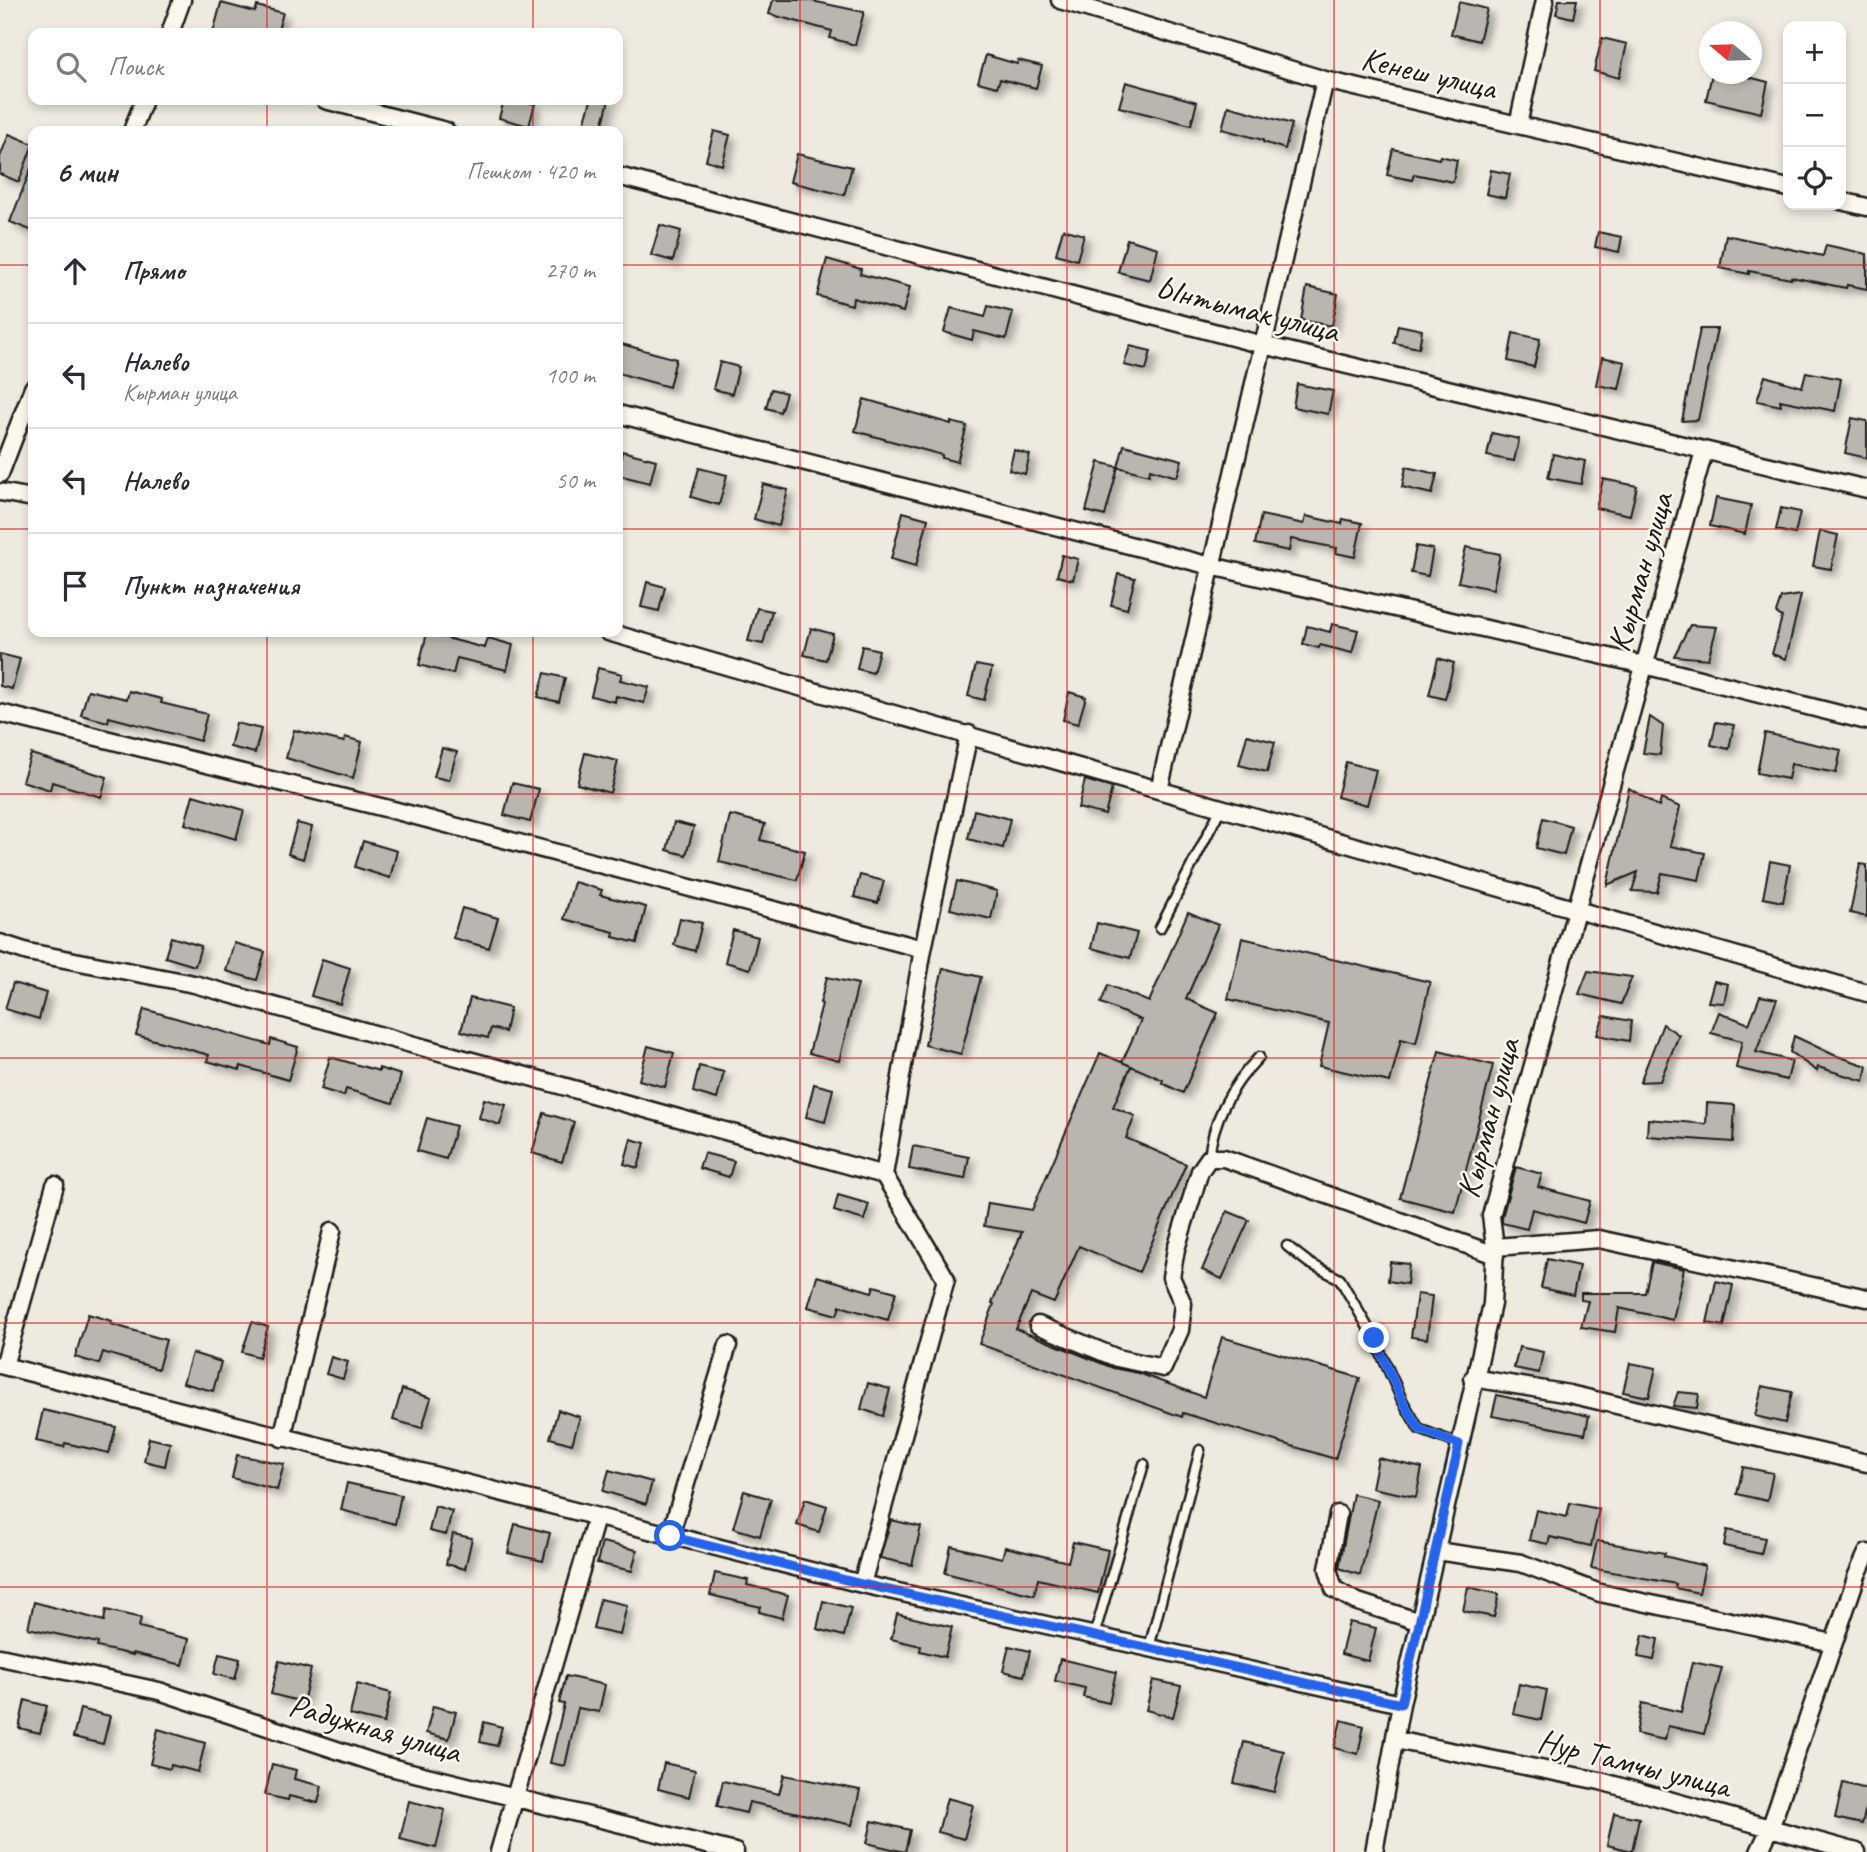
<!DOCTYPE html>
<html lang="ru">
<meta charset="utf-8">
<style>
:root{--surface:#fff;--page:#f7f7f7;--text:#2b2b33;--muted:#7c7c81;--line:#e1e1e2}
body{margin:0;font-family:Caveat,sans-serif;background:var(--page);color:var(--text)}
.controls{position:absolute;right:21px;top:21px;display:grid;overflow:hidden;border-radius:14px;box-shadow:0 4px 10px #0003}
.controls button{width:63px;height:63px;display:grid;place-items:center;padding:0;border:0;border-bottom:2px solid var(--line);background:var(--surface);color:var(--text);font:35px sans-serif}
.compass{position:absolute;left:1699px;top:21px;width:63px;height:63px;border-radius:50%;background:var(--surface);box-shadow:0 4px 10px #0003;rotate:289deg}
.stop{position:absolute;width:21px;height:21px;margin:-16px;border:5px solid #2563eb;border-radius:50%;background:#fff}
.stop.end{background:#2563eb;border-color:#fff;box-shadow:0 2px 7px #0008}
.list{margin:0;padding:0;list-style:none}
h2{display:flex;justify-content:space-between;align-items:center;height:91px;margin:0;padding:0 28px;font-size:30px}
h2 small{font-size:23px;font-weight:400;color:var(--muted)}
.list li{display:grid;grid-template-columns:46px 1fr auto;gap:21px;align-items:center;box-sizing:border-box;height:105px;padding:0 28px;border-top:2px solid var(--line)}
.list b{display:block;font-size:26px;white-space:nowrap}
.list p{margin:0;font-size:23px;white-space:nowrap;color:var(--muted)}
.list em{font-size:23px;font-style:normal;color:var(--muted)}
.icon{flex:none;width:38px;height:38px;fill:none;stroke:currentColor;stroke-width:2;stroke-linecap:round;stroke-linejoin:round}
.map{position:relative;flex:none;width:1867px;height:1852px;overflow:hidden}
.search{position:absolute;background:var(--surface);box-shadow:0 4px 10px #0003;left:28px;top:28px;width:595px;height:77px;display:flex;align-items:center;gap:18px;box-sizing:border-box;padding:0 24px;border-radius:14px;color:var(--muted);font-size:26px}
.panel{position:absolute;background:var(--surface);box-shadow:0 4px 10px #0003;left:28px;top:126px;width:595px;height:511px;border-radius:14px}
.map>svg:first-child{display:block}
.building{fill:#b9b6af;stroke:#1c1c1c;stroke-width:2;filter:url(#shadow)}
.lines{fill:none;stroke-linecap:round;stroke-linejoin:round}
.service-casing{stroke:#1c1c1c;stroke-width:13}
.minor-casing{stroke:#1c1c1c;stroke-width:21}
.service{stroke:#fbf7ec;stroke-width:8}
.minor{stroke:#fbf7ec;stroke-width:16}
.route{stroke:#2563eb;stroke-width:9}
.grid{fill:none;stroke:#d62828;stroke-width:2;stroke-opacity:0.55}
.labels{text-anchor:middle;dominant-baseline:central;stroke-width:5;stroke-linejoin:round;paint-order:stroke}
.street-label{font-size:33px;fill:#1c1c1c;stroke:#fbf7ec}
</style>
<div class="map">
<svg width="1867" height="1852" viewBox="0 0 1867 1852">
<defs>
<filter id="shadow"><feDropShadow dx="6" dy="6" stdDeviation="3.5" flood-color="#0004"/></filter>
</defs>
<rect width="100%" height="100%" fill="#eeeadf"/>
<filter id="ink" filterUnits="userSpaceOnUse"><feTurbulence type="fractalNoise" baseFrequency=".0143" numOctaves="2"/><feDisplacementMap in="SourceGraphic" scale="14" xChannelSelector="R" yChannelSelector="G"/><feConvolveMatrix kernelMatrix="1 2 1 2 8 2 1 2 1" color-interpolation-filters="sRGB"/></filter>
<g filter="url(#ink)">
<!-- building -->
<path class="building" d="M773,0H807L864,12L855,45L830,38L832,31L769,14Z
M1559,0H1577L1573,18L1556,14Z
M1459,2L1487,9L1479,41L1451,34Z
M221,3L255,12L257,6L283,13L277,33H213Z
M1602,38L1627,44L1619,78L1594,71Z
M986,55L1017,64L1018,60L1042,66L1036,88L1000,79L997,87L978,82Z
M1712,74H1737L1768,82L1761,113L1706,100Z
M1126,82L1197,102L1191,125L1119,107Z
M504,100H519L535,104L529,126L499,118Z
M591,100H609L601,131H582Z
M1228,106L1292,124L1285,149L1263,142V140L1222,129Z
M714,131L730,135L722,165L706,160Z
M9,134L33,144L19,182L0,174V157Z
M1393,149L1439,159L1440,156L1457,160L1453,182L1414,174L1412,180L1387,175Z
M797,154L852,167L844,195L790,182Z
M32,166H33V231L10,222Z
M1491,170L1510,174L1505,198L1486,194Z
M660,225L681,231L673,261L651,255Z
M1063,229L1084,235L1077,260L1056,254Z
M1598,232L1622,237L1619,252L1595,247Z
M1726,235L1823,256L1826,245L1867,254V289L1847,285L1846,288L1791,277V279L1749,271V274L1720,268Z
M1127,239L1158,248L1150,280L1118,272Z
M827,259L861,269L860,274L910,287L903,312L853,298L852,305L817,296Z
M1307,287L1338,294L1332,326L1301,320Z
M988,306L1013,312L1006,339L974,331L972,340L944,332L951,308L985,317Z
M1398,325L1422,330L1419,348L1394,343Z
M1700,329H1717L1698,420L1682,421Z
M1513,333L1540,339L1534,367L1508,361Z
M618,343L676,359L669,387L618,373Z
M1130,346L1151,351L1146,370L1124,365Z
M1602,357L1625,362L1619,389L1596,385Z
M720,362L739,367L732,394L713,389Z
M1806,372L1841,379L1835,411L1780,400L1781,406L1757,401L1765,376L1802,387Z
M1297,384L1333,391L1328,414L1293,407Z
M771,389L786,393L780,412L766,408Z
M864,399L951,424V422L967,426L957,462L942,458V455L855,431Z
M1852,418L1867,421V458L1845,453Z
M1492,433L1519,439L1514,461L1487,456Z
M1124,445L1182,460L1177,477L1150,469L1149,475L1118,467Z
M1014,450L1030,455L1025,474L1009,470Z
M622,451L656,460L650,483L618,475Z
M1553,454L1585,461L1581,484L1548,478Z
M1099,462L1118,467L1105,516L1086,511Z
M1406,467L1437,474L1432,494L1402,487Z
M699,468L727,475L719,505L691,497Z
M1603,479L1637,486L1630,515L1596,508Z
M763,484L788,490L779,526L754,519Z
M1716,498L1751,505L1745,534L1710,526Z
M1781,508L1800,512L1795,534L1776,530Z
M903,512L928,519L916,566L891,559Z
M1261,515L1304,524L1306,516L1342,524L1343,519L1362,523L1355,557L1336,553L1337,548L1291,539L1289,551L1255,544Z
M1820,531L1838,535L1831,569L1813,566Z
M1416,546L1433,549L1428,576L1411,573Z
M1466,547L1500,554L1493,589L1458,582Z
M1062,555L1078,559L1073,580L1057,576Z
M1118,574L1135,578L1127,609L1111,605Z
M647,582L665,587L659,611L641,607Z
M1801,595L1786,659L1772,654L1782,617L1776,613L1781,598Z
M757,608L772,611L763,644L748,641Z
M1332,624L1358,630L1352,653L1320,645L1319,648L1303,644L1307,626L1330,632Z
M1690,625L1717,627L1708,659L1674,656Z
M811,628L833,634L826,660L804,655Z
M427,633L485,648L488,638L513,645L507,670L457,658L453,674L419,665Z
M862,646L879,650L873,673L857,669Z
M0,654L20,659L12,689L0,686Z
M1438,658L1454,663L1445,699L1429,695Z
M976,665L992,668L984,700L968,696Z
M598,668L622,674L620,680L649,687L644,703L616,696L615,702L591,696Z
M545,673L565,678L559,702L538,697Z
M88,690L127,699L129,691L162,699L161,703L207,714L200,741L109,717L108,722L81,715Z
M1069,692L1086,697L1078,724L1063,720Z
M1650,717L1663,726L1660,755L1643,753Z
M1716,722L1734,725L1729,749L1711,745Z
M236,723L261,729L255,753L230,747Z
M294,730L344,742L345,737L362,742L353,778L286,758Z
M1765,733L1841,750L1836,773L1791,764L1788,779L1757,773Z
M1247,735L1275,742L1267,772L1239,765Z
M442,748L457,752L449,780L434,777Z
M585,753L618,761L610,793L577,784Z
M31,754L107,777L101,797L52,782L50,790L22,781Z
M1346,762L1376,770L1367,805L1337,797Z
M1085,780L1112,788L1105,815L1078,808Z
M512,783L539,789L530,822L504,815Z
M1629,788L1659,807L1661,799L1680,807L1670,846L1705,853L1699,880L1662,873L1657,892L1632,891L1638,872L1607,885Z
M193,795L244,810L236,839L185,824Z
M974,810L1010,819L1003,848L968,839Z
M730,815L765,824L760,840L805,851L797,880L719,862Z
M1543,818L1571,826L1564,855L1536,848Z
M674,822L694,827L686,855L667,850Z
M297,823L312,827L303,859L288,854Z
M363,841L397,851L390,878L355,867Z
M1770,861L1790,865L1783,902L1763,898Z
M1860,864L1867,865V917L1850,913Z
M860,875L884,881L878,903L854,897Z
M957,881L997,891L991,919L950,909Z
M574,882L602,890L600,895L646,907L637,943L613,937L614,932L564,919Z
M462,908L498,918L489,948L453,938Z
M1188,912L1218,925L1186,999L1218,1013L1183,1093L1162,1083L1163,1080L1122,1062L1141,1020L1101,1003L1108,985L1149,1002Z
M680,918L702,923L695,951L674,945Z
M1097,923L1137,933L1130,958L1091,948Z
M733,930L758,937L750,969L725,962Z
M171,937L201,946L195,966L165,957Z
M1242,938L1430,982L1416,1043L1401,1039L1390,1082L1319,1066L1329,1023L1228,999Z
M234,943L265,952L257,980L226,971Z
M322,959L350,968L340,1004L311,996Z
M943,968L981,977L961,1054L925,1045Z
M1588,971L1632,977L1621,1004L1579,994Z
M827,977L858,984L839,1061L809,1053L822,1004L820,1003Z
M1714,981L1728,984L1724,1003L1708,1002Z
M13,983L46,993L39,1019L5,1009Z
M1760,996L1777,999L1756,1052L1792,1061L1787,1080L1736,1068L1742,1041L1711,1033L1719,1012L1749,1024Z
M470,998L510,1008L505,1032L491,1028L488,1038L461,1031Z
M144,1009L270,1045L271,1039L298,1047L288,1080L241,1066L240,1070L207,1061L209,1055L136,1035Z
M1604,1016L1631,1021L1629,1041L1597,1035Z
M1663,1024L1679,1035L1660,1081L1640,1082Z
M1794,1036L1834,1055L1867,1066L1864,1081L1818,1067L1817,1071L1790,1052Z
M648,1046L674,1053L665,1087L639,1080Z
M1439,1051L1493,1065L1455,1212L1400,1198Z
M1100,1053L1131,1066L1113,1107L1135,1116L1126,1138L1186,1164L1139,1272L1079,1246L1054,1303L1031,1294L1016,1329L1113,1368L1138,1373L1204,1397L1222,1337L1360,1378L1335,1459L1183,1413L1182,1417L979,1344L994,1304L992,1303L1022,1232L984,1226L988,1203L1032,1210Z
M330,1057L379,1071V1068L401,1075L393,1103L346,1089L344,1096L321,1089Z
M699,1066L724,1072L717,1099L693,1092Z
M814,1084L833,1089L825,1122L806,1117Z
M484,1099L506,1105L500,1125L479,1118Z
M1707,1103L1735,1105L1733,1142L1647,1136L1648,1119L1706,1124Z
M544,1113L574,1122L562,1162L532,1153Z
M427,1118L456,1126L446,1159L417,1151Z
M631,1139L645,1143L638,1168L624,1164Z
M913,1146L969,1157L965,1179L909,1169Z
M704,1153L734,1161L729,1177L699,1168Z
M1516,1167L1542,1174L1538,1187L1590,1201L1584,1223L1532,1209L1527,1229L1502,1223V1217Z
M838,1195L869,1204L864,1220L834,1211Z
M1227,1211L1249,1220L1222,1279L1202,1270Z
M1547,1259L1579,1266L1573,1295L1541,1288Z
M1390,1262L1409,1264L1407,1284L1388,1281Z
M1652,1262L1684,1269L1673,1320L1619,1308L1615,1332L1581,1327L1588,1301L1581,1300V1293H1645Z
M817,1276L872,1292L874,1286L896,1292L888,1320L840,1306L837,1315L808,1307Z
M1716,1281L1733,1285L1724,1326L1707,1323Z
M1417,1294L1432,1296L1427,1339L1411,1337Z
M88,1314L112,1321L111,1324L166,1340L158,1369L103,1352L99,1364L75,1357Z
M252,1322L268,1327L259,1357L242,1352Z
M1519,1347L1543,1352L1539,1373L1514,1368Z
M192,1353L221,1362L213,1391L183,1383Z
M331,1357L348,1362L343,1379L326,1374Z
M1630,1363L1656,1368L1649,1397L1623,1392Z
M868,1383L890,1389L883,1416L861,1409Z
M1762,1386L1792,1392L1785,1423L1755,1416Z
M402,1389L431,1398L422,1428L393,1420Z
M1678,1392L1699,1394L1697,1408L1673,1406Z
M1497,1395L1589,1416L1585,1434L1492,1416Z
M43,1410L116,1427L109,1453L65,1443L64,1447L36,1441Z
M558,1410L580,1417L572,1444L550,1438Z
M149,1438L170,1443L165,1466L144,1461Z
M237,1455L284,1464L277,1490L232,1478Z
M1378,1458L1422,1468L1416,1497L1372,1488Z
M1743,1467L1773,1473L1767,1501L1737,1494Z
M609,1470L652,1482L646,1504L603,1491Z
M347,1483L401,1495L395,1524L341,1510Z
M744,1491L771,1499L760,1536L733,1528Z
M1353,1494L1378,1500L1360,1575L1339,1568Z
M805,1499L827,1506L819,1532L797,1525Z
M1570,1503L1599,1509L1591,1546L1550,1537L1548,1544L1529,1540L1536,1510L1567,1517Z
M435,1506L452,1511L446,1535L429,1531Z
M891,1520L921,1527L912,1565L880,1558Z
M515,1524L550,1533L543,1561L508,1553Z
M1727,1530L1765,1538L1761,1554L1724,1546Z
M453,1534L472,1538L465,1569L446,1564Z
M1597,1541L1665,1553L1664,1556L1705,1566L1699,1593L1675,1588L1676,1584L1591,1568Z
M602,1542L637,1550L632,1571L597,1563Z
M1073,1542L1108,1550L1098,1593L1038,1579L1034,1595L945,1573L951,1546L1002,1558L1005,1547L1068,1562Z
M715,1573L748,1580L747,1585L788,1595L782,1618L759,1612L761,1607L710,1595Z
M1468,1587L1499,1594L1494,1617L1463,1611Z
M600,1599L627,1605L620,1635L593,1629Z
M823,1601L851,1608L844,1636L817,1629Z
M34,1602L104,1621L106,1610L141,1618L139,1627L189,1639L183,1665L133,1653V1655L97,1647L98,1643L28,1628Z
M897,1614L952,1627L945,1657L920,1651L921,1646L891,1639Z
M1349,1622L1376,1628L1368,1661L1341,1654Z
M1643,1635L1658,1639L1654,1660L1638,1657Z
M1009,1646L1030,1651L1024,1676L1003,1671Z
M219,1654L240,1659L235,1679L214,1674Z
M1060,1659L1116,1672L1109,1703L1083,1697L1085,1688L1055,1681Z
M279,1661L311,1669L303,1702L271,1694Z
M1692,1662L1722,1668L1704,1734L1668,1726L1665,1740L1636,1734L1642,1703L1681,1712Z
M566,1676L605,1685L599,1712L578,1708L565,1766L550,1763L564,1704L559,1703Z
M1153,1680L1181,1686L1173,1717L1146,1710Z
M357,1684L391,1693L384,1723L350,1715Z
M1519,1684L1547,1690L1541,1720L1513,1714Z
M25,1700L47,1706L40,1733L19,1728Z
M433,1706L456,1712L449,1739L426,1733Z
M80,1709L110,1716L103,1744L73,1737Z
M1341,1720L1364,1726L1358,1754L1334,1748Z
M484,1722L502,1727L497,1746L480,1742Z
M158,1729L205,1743L198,1772L171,1765L170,1769L150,1764Z
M1244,1742L1284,1751L1274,1792L1234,1783Z
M664,1763L695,1770L689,1797L658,1789Z
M272,1764L296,1770L294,1779L322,1786L318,1803L289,1796L288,1800L265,1795Z
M784,1775L860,1790L852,1825L749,1802L746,1813L717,1806L723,1781L779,1794Z
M1843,1783L1867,1789V1804L1862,1824L1835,1818Z
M947,1798L973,1805L964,1839L938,1832Z
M409,1801L445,1810L436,1848L400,1839Z
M1614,1813L1639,1818L1632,1851L1607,1845Z
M872,1821L910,1830L905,1852L867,1843Z"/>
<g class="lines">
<!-- service casing -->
<g class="service-casing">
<path id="service" d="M1160,928L1221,808
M1209,1158C1213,1118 1232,1085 1259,1057
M1287,1246L1309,1263L1340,1279L1374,1338L1402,1400L1419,1429L1459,1444
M1094,1636L1144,1464
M1149,1648L1200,1450"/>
</g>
<!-- minor casing -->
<g class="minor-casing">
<path id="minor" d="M1060,0L1325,80L1788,188
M170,33L182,0
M325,100L446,131
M1518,125L1545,0
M132,131L144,100
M618,176L1263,345L1867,489
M1841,201L1867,207
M618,414L1211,566L1644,665L1867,721
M0,474L33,388
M0,492L33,498
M608,632C1028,751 1447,876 1867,993
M0,713L393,810L923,949
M1159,790L1325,80
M0,943L28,952L194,984L884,1175
M1495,1247L1599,1239L1867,1298
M1038,1325L1117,1358L1163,1368L1180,1330L1183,1304L1171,1277L1176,1249L1200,1171L1209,1158H1224L1495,1255
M0,1365L862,1584L1401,1704
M4,1366L55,1185
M1473,1378L1569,1394L1867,1463
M282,1438L332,1231
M1338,1514L1328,1569L1334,1589L1355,1601L1420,1622
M670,1536L728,1345
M1436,1551L1521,1563L1600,1593L1833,1643
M862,1584L946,1279L884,1175L923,949L969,734
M0,1657L159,1691L382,1765L735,1852
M1395,1740L1600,1781L1857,1852
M499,1852L596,1518
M1374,1852L1401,1704L1492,1304L1495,1247L1491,1216L1704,451
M1759,1852L1770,1829L1857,1575L1867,1553"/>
</g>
<!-- service -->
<use href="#service" class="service"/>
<!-- minor -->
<use href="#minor" class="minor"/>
</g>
</g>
<g class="lines" filter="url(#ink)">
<!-- route -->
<path class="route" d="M670,1536L862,1584L1401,1704L1459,1444L1419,1429L1402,1400L1374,1338"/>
</g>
<!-- grid -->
<path class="grid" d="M267,0V33M533,0V33M800,0V1852M1067,0V1852M1334,0V1852M1600,0V1852M267,100V131M533,100V131M0,265H33M618,265H1867M0,529H33M618,529H1867M267,632V1852M533,632V1852M0,794H1867M0,1058H1867M0,1323H1867M0,1587H1867"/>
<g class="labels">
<!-- street labels -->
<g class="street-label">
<text transform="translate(1429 73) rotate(13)">Кенеш улица</text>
<text transform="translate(1248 309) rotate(14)">Ынтымак улица</text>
<text transform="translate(1640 572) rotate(-74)">Кырман улица</text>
<text transform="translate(1488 1118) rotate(-75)">Кырман улица</text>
<text transform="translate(375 1728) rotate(16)">Радужная улица</text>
<text transform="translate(1634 1763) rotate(14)">Нур Тамчы улица</text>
</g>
</g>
</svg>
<div class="controls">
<button>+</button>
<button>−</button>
<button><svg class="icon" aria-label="locate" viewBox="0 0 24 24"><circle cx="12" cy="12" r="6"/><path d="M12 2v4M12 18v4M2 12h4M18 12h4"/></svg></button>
</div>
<svg class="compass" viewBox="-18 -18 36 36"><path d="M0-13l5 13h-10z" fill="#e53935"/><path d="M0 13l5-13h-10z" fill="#7c7c81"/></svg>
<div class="stop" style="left:670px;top:1536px"></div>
<div class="stop end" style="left:1374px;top:1338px"></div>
<div class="search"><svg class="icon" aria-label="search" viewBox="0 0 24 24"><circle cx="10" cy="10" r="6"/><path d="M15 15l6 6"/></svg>Поиск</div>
<section class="panel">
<h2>6 мин<small>Пешком · 420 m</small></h2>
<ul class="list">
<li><svg class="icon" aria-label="ahead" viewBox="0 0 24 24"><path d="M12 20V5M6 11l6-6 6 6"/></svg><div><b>Прямо</b></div><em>270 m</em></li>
<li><svg class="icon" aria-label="left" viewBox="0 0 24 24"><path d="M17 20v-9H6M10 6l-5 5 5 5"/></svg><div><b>Налево</b><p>Кырман улица</p></div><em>100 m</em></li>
<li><svg class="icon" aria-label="left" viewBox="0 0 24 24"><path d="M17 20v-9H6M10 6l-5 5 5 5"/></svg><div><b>Налево</b></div><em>50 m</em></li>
<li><svg class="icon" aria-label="arrive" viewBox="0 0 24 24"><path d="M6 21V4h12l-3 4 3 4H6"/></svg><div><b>Пункт назначения</b></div></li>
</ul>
</section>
</div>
